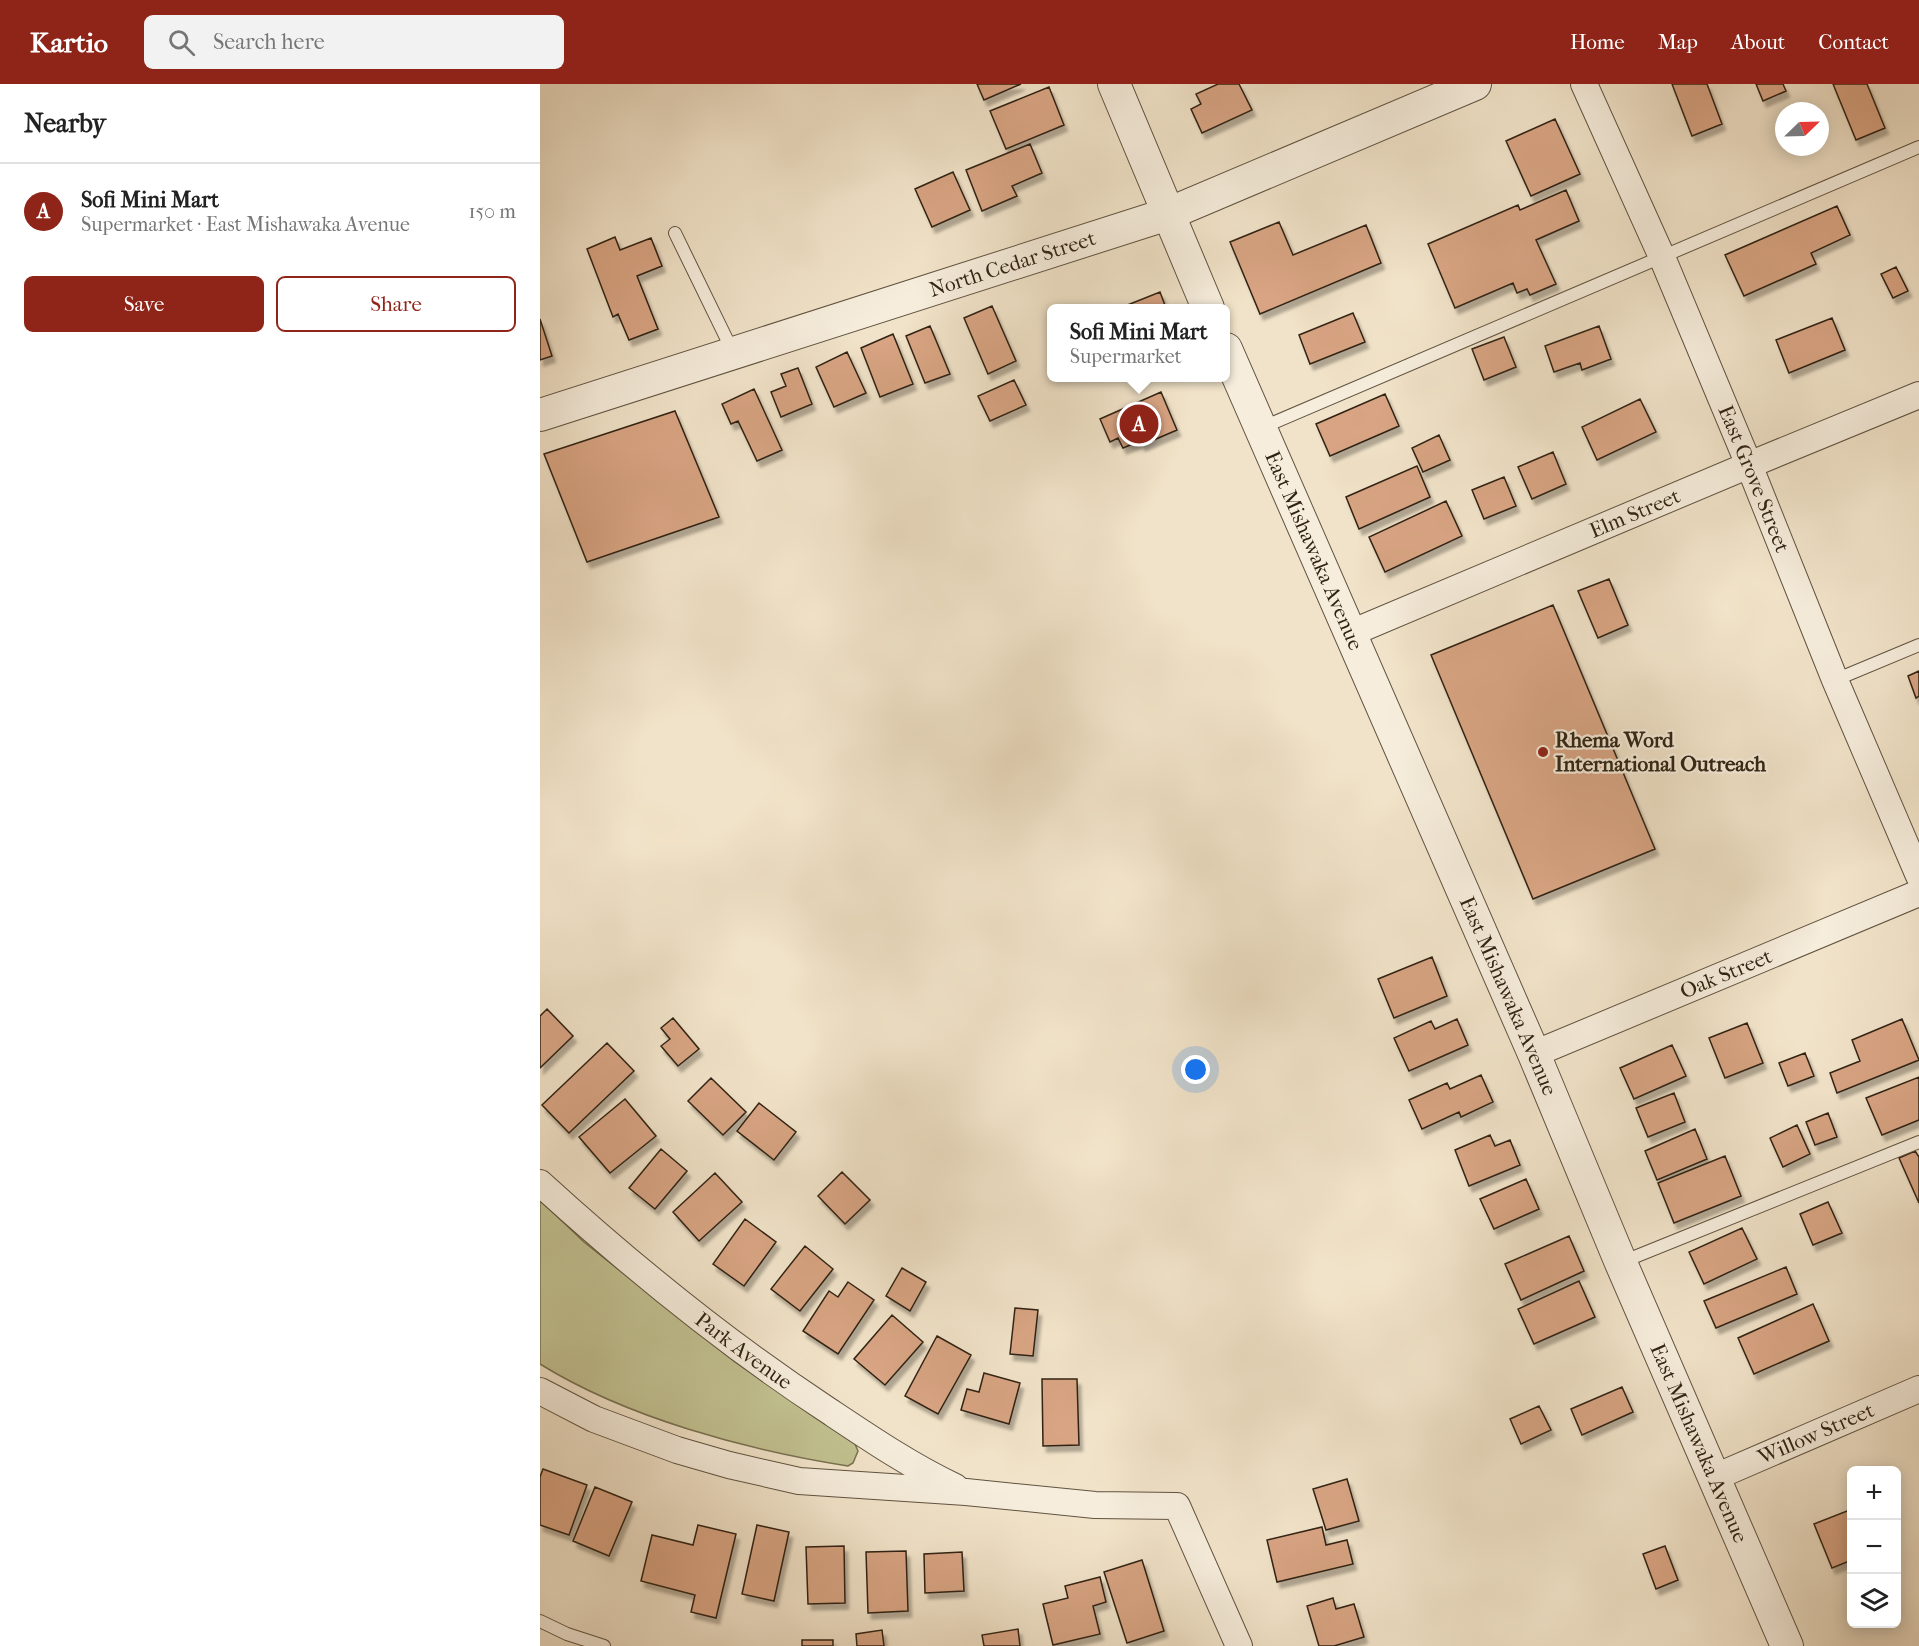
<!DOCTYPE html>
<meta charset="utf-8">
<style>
:root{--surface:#fff;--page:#f2f2f2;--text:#222;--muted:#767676;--line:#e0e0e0;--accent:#8f2418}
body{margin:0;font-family:"IM FELL French Canon",serif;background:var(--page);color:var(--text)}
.controls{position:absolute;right:18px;bottom:18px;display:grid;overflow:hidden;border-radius:9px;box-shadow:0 3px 15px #0003}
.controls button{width:54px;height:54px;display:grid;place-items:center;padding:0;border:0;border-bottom:2px solid var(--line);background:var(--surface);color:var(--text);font:30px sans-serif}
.compass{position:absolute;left:1235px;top:18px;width:54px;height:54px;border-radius:50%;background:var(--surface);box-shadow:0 3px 15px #0003;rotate:67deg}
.you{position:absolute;left:656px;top:986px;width:21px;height:21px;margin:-15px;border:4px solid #fff;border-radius:50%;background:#1a73e8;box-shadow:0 0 0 9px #1a73e833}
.badge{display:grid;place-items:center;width:39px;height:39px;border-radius:50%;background:var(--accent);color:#fff;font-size:20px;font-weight:700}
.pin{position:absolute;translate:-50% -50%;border:3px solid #fff;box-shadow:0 2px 6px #0006}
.popup{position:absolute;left:507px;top:220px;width:183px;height:78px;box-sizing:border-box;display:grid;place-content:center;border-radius:9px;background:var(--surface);filter:drop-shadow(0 2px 4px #0005);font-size:20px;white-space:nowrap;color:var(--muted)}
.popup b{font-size:22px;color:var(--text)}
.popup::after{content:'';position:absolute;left:50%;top:100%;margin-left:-12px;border:12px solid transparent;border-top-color:var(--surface)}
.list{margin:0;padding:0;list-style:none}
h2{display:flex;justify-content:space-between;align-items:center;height:78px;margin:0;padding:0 24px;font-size:26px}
h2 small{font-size:20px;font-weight:400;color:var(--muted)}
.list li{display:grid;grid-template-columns:39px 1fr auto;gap:18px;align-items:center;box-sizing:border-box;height:96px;padding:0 24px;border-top:2px solid var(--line)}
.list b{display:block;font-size:22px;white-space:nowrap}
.list p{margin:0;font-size:20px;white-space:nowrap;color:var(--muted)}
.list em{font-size:20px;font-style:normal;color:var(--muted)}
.actions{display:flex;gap:12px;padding:18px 24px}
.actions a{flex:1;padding:14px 0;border:2px solid var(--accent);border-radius:9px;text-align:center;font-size:21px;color:var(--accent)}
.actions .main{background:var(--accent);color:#fff}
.icon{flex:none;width:33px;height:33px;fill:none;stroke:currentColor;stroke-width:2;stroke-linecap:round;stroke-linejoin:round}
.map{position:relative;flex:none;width:1379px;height:1562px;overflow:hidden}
header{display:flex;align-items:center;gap:36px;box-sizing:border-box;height:84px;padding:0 30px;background:var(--accent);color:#fff}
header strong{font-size:28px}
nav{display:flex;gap:33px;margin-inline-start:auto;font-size:21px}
.search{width:420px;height:54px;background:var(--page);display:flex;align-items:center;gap:15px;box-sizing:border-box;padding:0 21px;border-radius:9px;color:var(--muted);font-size:22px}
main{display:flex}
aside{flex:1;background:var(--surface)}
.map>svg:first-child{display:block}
.green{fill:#c2c191;stroke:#797252;stroke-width:1.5}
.building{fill:#d8a483;stroke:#302313;stroke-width:1.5;filter:url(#shadow)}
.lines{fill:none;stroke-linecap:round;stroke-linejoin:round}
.service-casing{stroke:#605340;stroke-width:14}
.minor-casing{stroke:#605340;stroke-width:28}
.tertiary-casing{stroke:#605340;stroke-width:34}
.service{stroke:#f6eddc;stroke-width:12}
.minor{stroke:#f6eddc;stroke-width:26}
.tertiary{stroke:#f6eddc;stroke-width:32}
.poi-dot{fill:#8f2418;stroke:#f6eddc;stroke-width:2}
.labels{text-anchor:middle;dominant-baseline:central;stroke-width:4.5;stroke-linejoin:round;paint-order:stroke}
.street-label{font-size:21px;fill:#302313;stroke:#f6eddc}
.poi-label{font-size:21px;font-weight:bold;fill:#302313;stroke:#f6eddc;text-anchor:start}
</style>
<header>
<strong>Kartio</strong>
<div class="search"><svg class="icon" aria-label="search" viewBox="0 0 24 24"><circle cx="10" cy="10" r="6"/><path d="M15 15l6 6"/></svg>Search here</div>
<nav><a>Home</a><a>Map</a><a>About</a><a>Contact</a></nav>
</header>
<main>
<aside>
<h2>Nearby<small></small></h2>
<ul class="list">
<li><span class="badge">A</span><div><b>Sofi Mini Mart</b><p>Supermarket · East Mishawaka Avenue</p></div><em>150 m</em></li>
</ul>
<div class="actions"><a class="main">Save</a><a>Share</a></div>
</aside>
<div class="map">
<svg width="1379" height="1562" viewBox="0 0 1379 1562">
<defs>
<filter id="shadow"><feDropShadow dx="3.5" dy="6" stdDeviation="1.5" flood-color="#0004"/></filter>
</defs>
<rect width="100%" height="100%" fill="#f1e3c9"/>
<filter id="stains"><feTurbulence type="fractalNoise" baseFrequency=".00333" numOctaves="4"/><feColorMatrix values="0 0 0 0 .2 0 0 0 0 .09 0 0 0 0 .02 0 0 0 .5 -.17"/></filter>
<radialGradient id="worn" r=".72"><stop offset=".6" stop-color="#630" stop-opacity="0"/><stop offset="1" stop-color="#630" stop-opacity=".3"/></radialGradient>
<!-- green -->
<path class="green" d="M0,1116L44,1158L195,1278L315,1360L318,1367L313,1379L308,1382C207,1366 87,1334 0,1280Z"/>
<!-- building -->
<path class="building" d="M437,0H481L444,16Z
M678,0H699L712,26L662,49L651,25L661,20L656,10Z
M1132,0H1167L1182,40L1152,52Z
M1216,0H1243L1246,7L1223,17Z
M1293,0H1327L1345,44L1316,56Z
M509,3L524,41L466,65L450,27Z
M1015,35L1040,90L991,112L966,57Z
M490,60L502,89L472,102L477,112L442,127L426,86Z
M413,88L430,126L392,143L375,105Z
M1026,106L1039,137L996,156L1016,200L990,211L987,205L977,209L973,199L915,224L888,160L978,121L980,126Z
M1297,122L1310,151L1271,169L1276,180L1204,212L1185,171Z
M739,138L753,171L826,141L841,179L720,230L690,158Z
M75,153L80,166L111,154L122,182L97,192L118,245L89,256L78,230L73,233L47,165Z
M1356,183L1368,207L1353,214L1341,190Z
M620,208L626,224H580Z
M452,222L476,277L448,290L424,234Z
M813,229L825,258L770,280L759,251Z
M1292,234L1305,266L1249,289L1236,256Z
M0,235L12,272L0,276Z
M390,242L410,290L385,299L366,252Z
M1059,242L1071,275L1042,286L1040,279L1014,288L1005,262Z
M353,250L373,300L340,313L321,264Z
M964,253L976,283L944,296L932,265Z
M307,268L326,309L294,323L276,283Z
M258,284L272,320L241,333L231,308L246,302L241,290Z
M474,296L486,321L450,337L438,312Z
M214,305L242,366L217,377L198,337L191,340L182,320Z
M621,308L637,346L602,361L600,357L583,364L578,354L570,358L560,335Z
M845,310L859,342L790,372L776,340Z
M1100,315L1116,348L1057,376L1042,343Z
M135,327L179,433L47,478L4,370Z
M899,351L910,376L883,388L872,364Z
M1013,368L1026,400L992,415L978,383Z
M877,382L890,413L819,445L806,413Z
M964,393L976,422L944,435L932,406Z
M906,417L922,452L845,488L829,453Z
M1069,495L1088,541L1058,554L1038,507Z
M1013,521L1115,765L993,815L891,571Z
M1379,587V612L1376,614L1368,592Z
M892,873L907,912L854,934L838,895Z
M7,925L33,952L0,984V932Z
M133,934L159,965L138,982L121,962L130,955L121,944Z
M917,935L928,961L869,987L854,954L891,937L895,945Z
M1362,935L1379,976L1297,1009L1290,989L1320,977L1312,956Z
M1207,939L1223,979L1185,994L1169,954Z
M67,959L94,987L29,1049L2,1021Z
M1132,961L1146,992L1094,1015L1080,984Z
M1265,969L1274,992L1248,1002L1239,979Z
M941,991L953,1018L921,1033L919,1028L882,1045L869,1016L907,999L910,1005Z
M1379,993V1036L1342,1051L1326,1014Z
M171,994L206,1028L183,1051L148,1017Z
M1134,1009L1145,1038L1108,1053L1096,1024Z
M85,1015L116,1052L70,1089L39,1053Z
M219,1019L256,1048L234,1076L197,1047Z
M1288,1029L1297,1053L1275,1061L1266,1038Z
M1257,1041L1270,1070L1243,1083L1230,1054Z
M1155,1045L1167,1075L1117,1096L1105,1067Z
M950,1051L955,1062L970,1056L980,1081L929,1102L915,1066Z
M121,1065L147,1087L115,1125L89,1104Z
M1375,1067L1379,1073V1119L1359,1074Z
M1185,1072L1201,1112L1134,1139L1118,1099Z
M302,1088L330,1116L305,1140L278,1112Z
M175,1089L202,1118L159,1157L133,1128Z
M986,1095L999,1125L954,1145L940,1115Z
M1288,1118L1302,1149L1273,1161L1260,1130Z
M205,1135L236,1158L204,1202L173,1180Z
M1202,1144L1217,1175L1164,1200L1149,1168Z
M1029,1152L1044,1187L981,1216L965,1180Z
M265,1162L293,1185L260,1227L231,1205Z
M1246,1183L1257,1210L1176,1244L1164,1217Z
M362,1184L386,1198L370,1227L346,1212Z
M1039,1197L1055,1233L994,1260L978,1225Z
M308,1198L334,1216L298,1270L263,1247L289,1207L298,1213Z
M1273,1220L1289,1257L1214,1290L1198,1254Z
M475,1224L498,1226L493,1272L470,1270Z
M352,1231L383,1258L345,1301L314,1275Z
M397,1252L431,1271L398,1330L365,1312Z
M444,1289L480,1299L469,1340L421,1326L427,1305L439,1308Z
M502,1295H537L539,1361L503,1362Z
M1082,1303L1093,1328L1042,1351L1031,1325Z
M999,1322L1011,1346L981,1360L970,1335Z
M3,1385L47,1401L29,1451L0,1441V1393Z
M807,1395L819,1437L786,1446L773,1405Z
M55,1403L92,1418L69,1472L33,1457Z
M1312,1425V1476L1292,1484L1274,1440Z
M158,1441L196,1450L176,1534L151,1528L155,1511L101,1497L112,1451L153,1461Z
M217,1441L249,1448L234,1517L202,1510Z
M782,1443L786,1461L807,1456L813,1480L737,1498L727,1456Z
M304,1462L305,1519L268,1520L266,1463Z
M1125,1462L1138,1496L1116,1505L1103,1470Z
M366,1467L368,1527L328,1529L326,1468Z
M422,1468L424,1507L385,1509L384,1470Z
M602,1476L624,1547L587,1559L564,1488Z
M560,1493L566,1518L553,1522L560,1550L513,1561L503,1520L528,1514L525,1502Z
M793,1514L796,1525L814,1520L824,1553L794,1562H779L767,1522Z
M478,1545L480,1562H444L442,1551Z
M342,1546L344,1562H317L316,1550Z
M262,1556H293V1562H262Z"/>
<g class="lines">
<!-- service casing -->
<g class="service-casing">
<path id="service" d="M135,149L193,268
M721,344L1379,63
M1295,596L1379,561
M1082,1178L1379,1058
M0,1537L27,1550L64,1562"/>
</g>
<!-- minor casing -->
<g class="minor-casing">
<g id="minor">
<path id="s1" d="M1044,0L1122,173L1209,381L1295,596L1379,792"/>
<path id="s2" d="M811,549L1209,381L1379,311"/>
<path id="s3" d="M994,970L1379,809"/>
<path id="s4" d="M0,1099C90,1181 184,1258 286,1325C328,1353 369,1381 415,1403"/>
<path d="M0,1307L54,1335L137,1366L189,1381L259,1397L426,1408L555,1421L637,1422L699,1562"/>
<path id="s5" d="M1173,1394L1379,1305"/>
</g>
</g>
<!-- tertiary casing -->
<g class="tertiary-casing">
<g id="tertiary">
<path d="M574,0L668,224"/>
<path id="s6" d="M686,265L994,970L1081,1179L1247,1562"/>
<path id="s7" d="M0,331L628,130L935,0"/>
</g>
</g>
<!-- service -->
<use href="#service" class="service"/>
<!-- minor -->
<use href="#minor" class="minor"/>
<!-- tertiary -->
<use href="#tertiary" class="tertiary"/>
</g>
<!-- markers -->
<circle class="poi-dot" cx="1003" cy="668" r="6"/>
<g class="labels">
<!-- street labels -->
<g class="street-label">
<text stroke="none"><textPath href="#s7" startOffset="496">North Cedar Street</textPath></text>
<text stroke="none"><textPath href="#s1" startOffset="430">East Grove Street</textPath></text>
<text stroke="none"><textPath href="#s2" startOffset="308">Elm Street</textPath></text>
<text stroke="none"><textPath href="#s6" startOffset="220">East Mishawaka Avenue</textPath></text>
<text stroke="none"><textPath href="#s3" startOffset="208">Oak Street</textPath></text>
<text stroke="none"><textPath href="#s6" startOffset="706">East Mishawaka Avenue</textPath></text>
<text stroke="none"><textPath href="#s4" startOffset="264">Park Avenue</textPath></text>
<text stroke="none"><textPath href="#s5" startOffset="112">Willow Street</textPath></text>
<text stroke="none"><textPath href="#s6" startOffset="1192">East Mishawaka Avenue</textPath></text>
</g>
<!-- poi labels -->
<g class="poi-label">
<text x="1015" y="656">Rhema Word<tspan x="1015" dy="24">International Outreach</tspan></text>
</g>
</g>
<rect width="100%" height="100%" filter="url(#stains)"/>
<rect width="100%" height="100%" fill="url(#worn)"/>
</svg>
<div class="controls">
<button>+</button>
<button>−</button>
<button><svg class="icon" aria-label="layers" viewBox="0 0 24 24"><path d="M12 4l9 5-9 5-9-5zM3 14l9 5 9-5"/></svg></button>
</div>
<svg class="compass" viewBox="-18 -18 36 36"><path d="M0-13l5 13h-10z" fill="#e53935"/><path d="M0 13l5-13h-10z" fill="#767676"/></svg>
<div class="you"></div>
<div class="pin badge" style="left:599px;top:340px">A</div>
<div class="popup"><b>Sofi Mini Mart</b>Supermarket</div>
</div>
</main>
